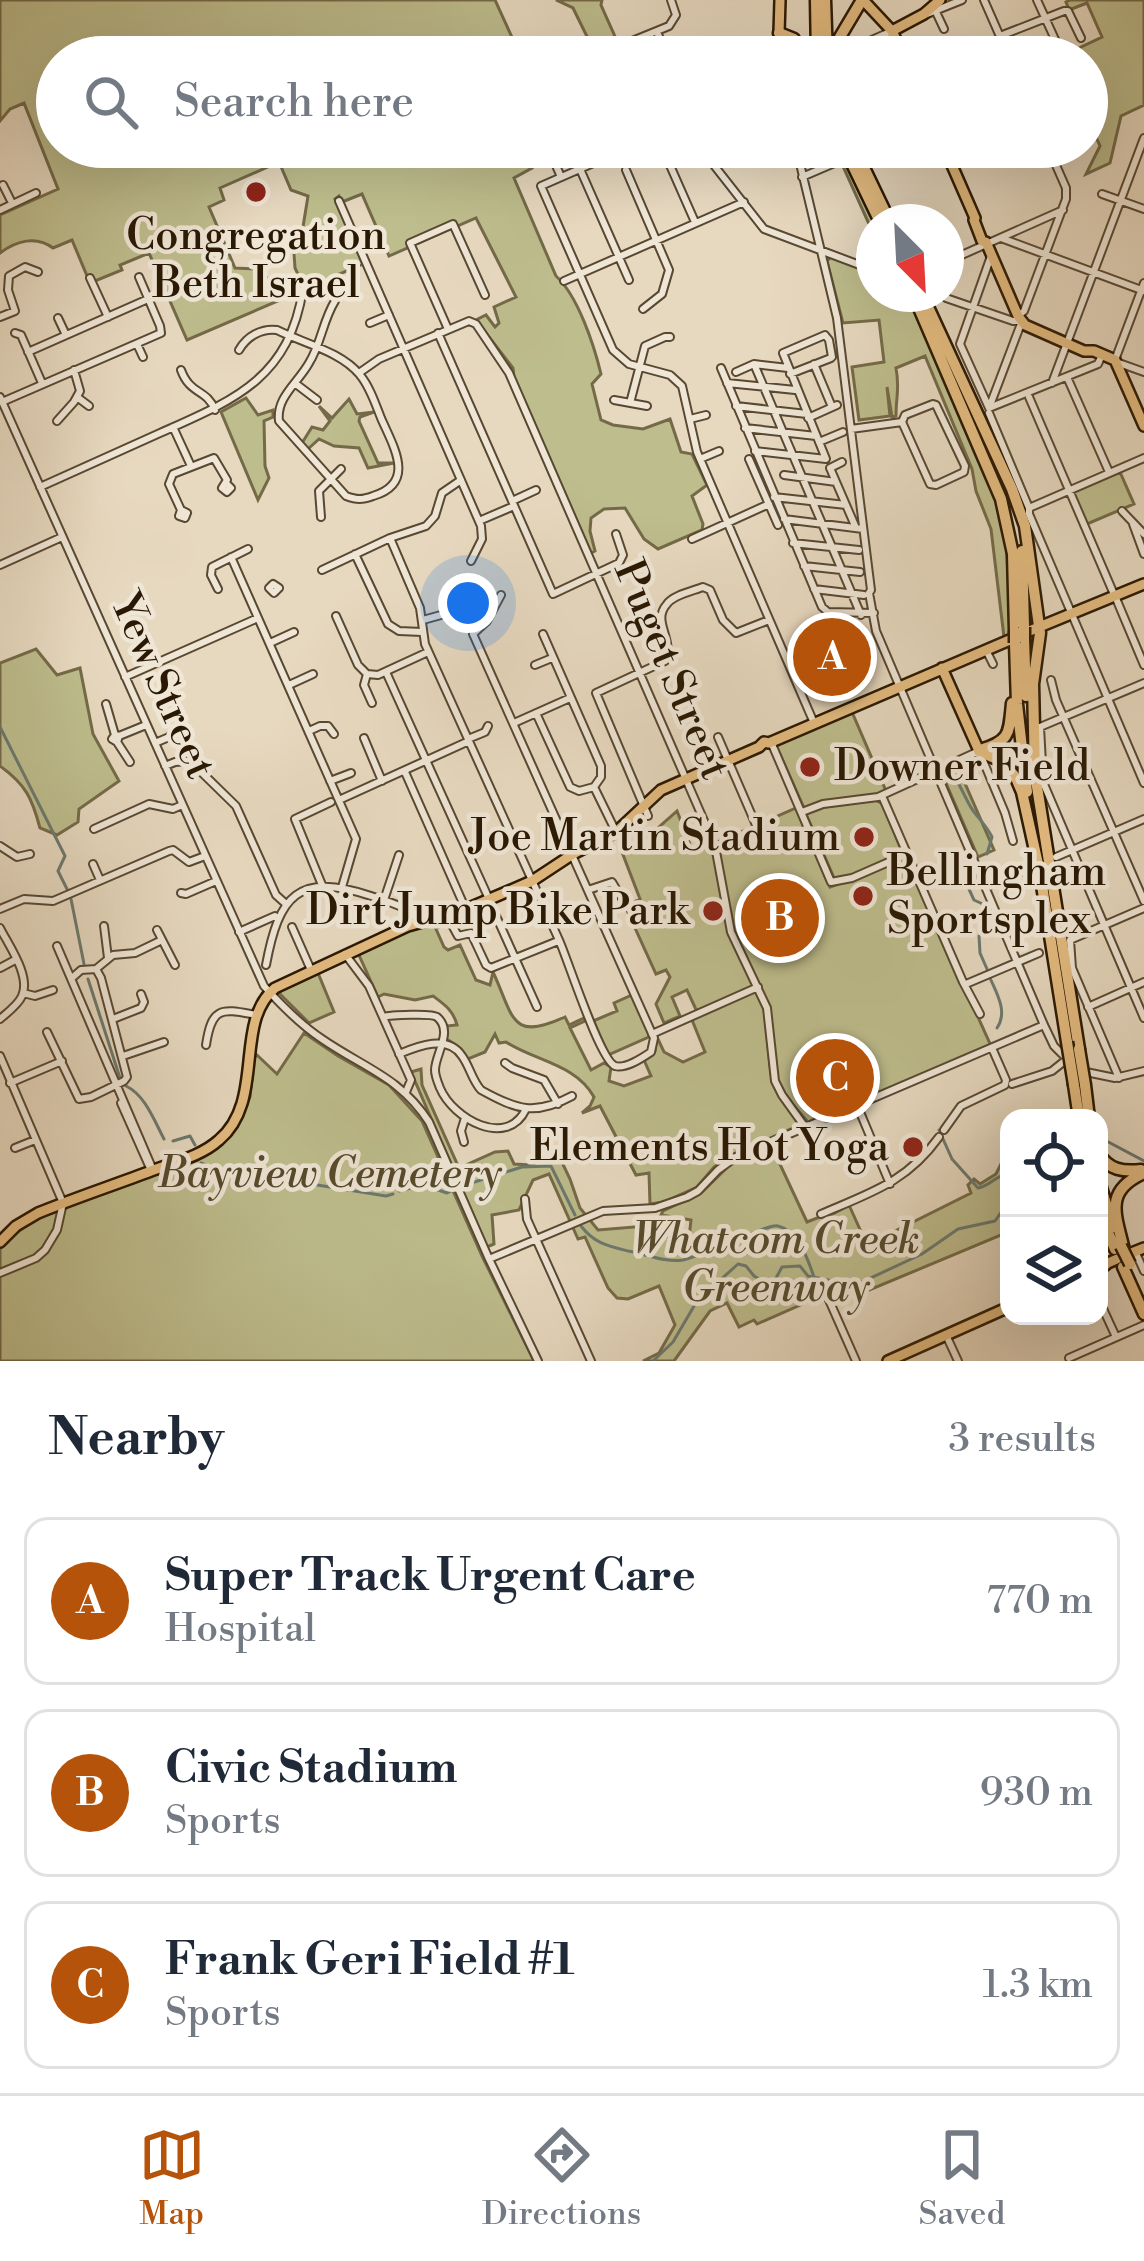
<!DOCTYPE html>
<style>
:root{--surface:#fff;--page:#f6f6f7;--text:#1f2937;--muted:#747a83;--line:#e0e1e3;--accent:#b45309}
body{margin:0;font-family:"Libre Bodoni",serif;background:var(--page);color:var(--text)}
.controls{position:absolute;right:36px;bottom:36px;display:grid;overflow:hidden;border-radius:24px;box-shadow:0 12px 48px #0002}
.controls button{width:108px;height:108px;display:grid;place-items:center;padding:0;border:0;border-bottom:3px solid var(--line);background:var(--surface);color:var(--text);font:60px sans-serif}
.compass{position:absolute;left:856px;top:204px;width:108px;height:108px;border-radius:50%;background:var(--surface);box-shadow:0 12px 48px #0002;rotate:156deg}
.you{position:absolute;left:468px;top:603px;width:42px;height:42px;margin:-30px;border:9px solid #fff;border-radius:50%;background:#1a73e8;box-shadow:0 0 0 18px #1a73e833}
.badge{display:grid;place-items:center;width:78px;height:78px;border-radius:50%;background:var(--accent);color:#fff;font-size:39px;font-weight:700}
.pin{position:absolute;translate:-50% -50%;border:6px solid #fff;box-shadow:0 3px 12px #0006}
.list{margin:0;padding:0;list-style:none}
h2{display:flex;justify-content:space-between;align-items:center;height:156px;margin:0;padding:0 48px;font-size:51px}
h2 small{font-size:39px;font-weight:400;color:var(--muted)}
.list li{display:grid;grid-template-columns:78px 1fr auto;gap:36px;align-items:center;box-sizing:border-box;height:168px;margin:0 24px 24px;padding:0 24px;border:3px solid var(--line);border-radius:24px}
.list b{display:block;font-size:45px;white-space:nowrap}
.list p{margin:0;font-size:39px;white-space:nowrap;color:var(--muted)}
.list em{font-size:39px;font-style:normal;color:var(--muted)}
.icon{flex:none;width:66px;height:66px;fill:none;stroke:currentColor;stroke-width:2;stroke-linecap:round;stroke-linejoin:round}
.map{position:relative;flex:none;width:1144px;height:1361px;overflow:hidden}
.search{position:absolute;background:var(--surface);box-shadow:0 12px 48px #0002;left:36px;right:36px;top:36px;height:132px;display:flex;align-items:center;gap:30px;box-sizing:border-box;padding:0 42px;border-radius:66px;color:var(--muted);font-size:45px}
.sheet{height:732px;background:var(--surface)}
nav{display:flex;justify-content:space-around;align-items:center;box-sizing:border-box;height:168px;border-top:3px solid var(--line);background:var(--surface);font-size:33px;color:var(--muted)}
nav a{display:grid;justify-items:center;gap:6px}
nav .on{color:var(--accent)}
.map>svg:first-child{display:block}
.green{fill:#bebd8d;stroke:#746a48;stroke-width:3}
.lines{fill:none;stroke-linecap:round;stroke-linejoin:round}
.stream{stroke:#6b796f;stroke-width:3}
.minor-casing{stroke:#584832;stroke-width:10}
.major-casing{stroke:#291803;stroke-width:14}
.highway-casing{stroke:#291803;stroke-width:15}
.minor{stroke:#efe6d6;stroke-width:6}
.major{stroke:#e4bc80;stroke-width:9}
.highway{stroke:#e4bc80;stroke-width:10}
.highway-bridge-casing{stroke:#291803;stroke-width:15;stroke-linecap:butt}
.highway-bridge{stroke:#e4bc80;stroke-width:10}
.poi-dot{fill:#8f2418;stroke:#efe6d6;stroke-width:4.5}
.labels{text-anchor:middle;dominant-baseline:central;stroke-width:9;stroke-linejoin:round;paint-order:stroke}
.poi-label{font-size:42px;fill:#291803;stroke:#efe6d6;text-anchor:end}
.street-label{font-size:42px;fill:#291803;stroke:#efe6d6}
.park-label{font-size:42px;font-style:italic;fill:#564a2c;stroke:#efe6d6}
</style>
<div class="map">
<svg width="1144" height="1361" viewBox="0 0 1144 1361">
<rect width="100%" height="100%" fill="#e7d9c0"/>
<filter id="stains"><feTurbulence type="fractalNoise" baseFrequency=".00167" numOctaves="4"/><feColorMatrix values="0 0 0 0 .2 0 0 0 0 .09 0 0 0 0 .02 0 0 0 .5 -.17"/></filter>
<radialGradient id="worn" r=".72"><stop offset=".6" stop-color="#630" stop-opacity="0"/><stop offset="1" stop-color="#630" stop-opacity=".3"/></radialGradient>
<!-- green -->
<path class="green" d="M0,0H495L521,57H57V147H523L532,168L514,178L556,276C578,296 594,345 601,374L592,384L601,420L613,425L643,429L670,419L681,452L692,454L707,485L692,496L703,524L702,530L658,549L644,539L625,508L604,509L591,518L590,531L595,551L591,553L514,377L513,368L476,320L486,315L495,327L499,323L494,307L516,297L476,218L389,256L362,194L342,202L339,196L335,199L363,264L305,289L295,268L293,239L302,233L308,196L291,190L279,162L220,188L224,200L209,207L235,268L258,269L287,297L187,340L149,253L120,265L122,270L90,283L72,240L53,248C36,235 16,241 0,253V215L58,189L24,103L10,109L0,121Z
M556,0H602L601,5L621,50L605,57H597L573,8Z
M1070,0H1144V105L1121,116L1110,163L1086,174L1100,146L1087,117V57H1060L1102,37L1087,3L1069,10L1066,2Z
M845,162L874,222V294H909L996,496L1006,536L1011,634L1004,637L991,529L976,491L972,469L925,356L896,368C900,388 896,396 896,416L892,417L887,387L890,416L859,420L852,367L884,362L879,320L843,323L827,261L831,257L865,269L873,233L842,164Z
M246,398L258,415L273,410V417L264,421L265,466L269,478L258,500L221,412Z
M349,399L357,414L374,412L360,417L359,421L378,463H394L368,468L359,448L334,446L319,439L308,449L302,443L312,427L323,430L330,421L319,406L332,418Z
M1120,472L1134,504L1087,524L1073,492Z
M36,649L57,675L80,668L93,734L119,781L79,809L78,822L57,835L40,828C32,798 26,785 0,766V663Z
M852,712L886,791L878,796L804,808L776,745Z
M952,769L963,779L994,850L978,857L942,774Z
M875,800L883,804L902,852L853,875L835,880L806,814L817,808Z
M796,808L830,887L907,859L991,1046L808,1122L786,1097L777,1080L770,1008L734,933L716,843Z
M677,811L693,852L711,845L713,850L730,935L764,1007L771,1075L781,1099L798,1121V1126L731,1155L714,1167L697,1187L664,1202L650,1204L649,1173L636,1175L600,1106L582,1113L590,1106L594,1097C576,1064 535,1061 506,1042L499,1043L495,1034L485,1052L468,1059L461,1049L447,1039L446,1026L457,1025C453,1010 445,1005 433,996L415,1000L384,994L378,997L358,953C383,942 415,920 442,925L436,929L444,947L448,950L460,945L476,980L490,985L493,972C514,1017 510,1042 565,1017L569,1025L584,1018L585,1021L570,1028L591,1070L604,1063L611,1067L609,1081L624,1086L651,1076L644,1060L655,1051L657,1037L664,1052L683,1062L705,1052L692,1020L699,1016L687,990L672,997L680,1016L664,1023L656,1004L670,977L666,970L656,974L625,906L640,899L622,852L651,834Z
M318,973L334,1012L309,1023L279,993L283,988Z
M632,995L651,1036L608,1055L593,1021L617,1011L614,1003Z
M304,1033L338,1056L389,1085L422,1121L483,1258L534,1361H0V1249C12,1235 24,1226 40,1217L197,1158L224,1142L243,1114L250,1097L254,1058L257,1055L277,1074Z
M421,1069L422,1085L459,1168L495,1152L508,1151L514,1164L531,1165L544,1159L535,1139L541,1131L554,1160L560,1158L570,1179L580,1208L598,1230L646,1226L654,1236L689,1238L691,1220L661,1215L663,1211L701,1193L734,1161L771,1145L807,1222L822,1216L824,1219L849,1205L867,1245L971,1193L968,1185L974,1179L980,1184L996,1174L1009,1148V1225L1004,1227L1006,1233L862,1293L859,1286L842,1287L828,1284L830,1292L757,1324L754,1320L739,1327L727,1303L710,1311L674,1361H643L659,1353L675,1325L659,1286L628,1299L617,1298L608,1288L585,1237L578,1239L549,1174L533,1180L519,1210L492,1215L494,1244L487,1247L411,1072Z"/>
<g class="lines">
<!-- stream -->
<path class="stream" d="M0,727L65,856L58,871L67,889
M949,769C958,780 962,791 969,804C975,816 986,824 992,837L987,854
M968,887L974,900L987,906
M71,899L84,964
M979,919L990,912
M979,936L980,953L987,969
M990,978C997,994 1008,1012 997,1028
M88,979L120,1078
M126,1086C145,1095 154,1120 164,1139
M939,1130L952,1159L978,1188C990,1186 996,1175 1008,1174
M1099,1137L1144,1161
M173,1141L190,1136L195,1145
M201,1163L227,1174H262L299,1185
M311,1184L386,1196L393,1194
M462,1186L522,1167L551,1166L575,1215
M399,1191L423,1185L447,1193L453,1190
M581,1226C594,1243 607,1246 628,1251C645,1254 666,1263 683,1260C703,1256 768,1223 778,1226C799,1231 808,1260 814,1277
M653,1361L673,1342L697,1301L738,1264L746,1266L754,1276L766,1283L775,1280L782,1267L800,1266L808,1276L838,1282H862L922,1254L958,1229L995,1221L1002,1211L1009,1172"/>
<!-- minor casing -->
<g class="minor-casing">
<path id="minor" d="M984,0L1009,57
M1037,0L1058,46
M936,12L944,29
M927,14L962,0
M657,32L668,57
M779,33L780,57
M1000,36L1064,11H1068L1081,38
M951,42L957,57
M847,51L892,31
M593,57L669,26L676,15L671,0
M548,147L561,177
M591,147L597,161
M630,147L541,186L613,350L629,364L670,375L682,386L697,452L814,723
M706,147L713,164L764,229L865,267
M796,147L837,318L871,590L869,593L876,631L1044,1025L1054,1046L1067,1059L1052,1071L1012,1084
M665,154L695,222
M580,169L629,280
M626,170L669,270L662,294L643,309
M802,177L837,162
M3,185L12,203
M1102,194L1144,209
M339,201L481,526L482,539L471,561
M0,210L36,193
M1001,238L1144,291
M946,262L1063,210
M90,278L108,317
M564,281L744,202
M946,298L1013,321H1022L989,408
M1018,316L1024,311L1066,199V188L1048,147
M0,317L15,311L8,290L9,276L25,267L38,272
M58,318L66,335
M370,323L389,315
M448,329L410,243L453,224L485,295
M15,333L21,335L42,383
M438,333L553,594L619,563L623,555L616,534
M137,344L143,357
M239,350C247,336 262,328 277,330C303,343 342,352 360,375C370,387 375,403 381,418C393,446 417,483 373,496C362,500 357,500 346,496L279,421C276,397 298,383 309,363C321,344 323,320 335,301
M28,352L148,299
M1115,360L1144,283
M1116,362L1144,372
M754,364L861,615
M814,364L832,407
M721,368L822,607L828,612L874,613
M181,370C190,395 207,389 215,410
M736,372L754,364L788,368
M359,373L379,359L469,321L476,324L509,373L715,846L731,932L767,1008L775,1081L782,1095L805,1127
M790,374L831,358
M1067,377L1109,472
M727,383L795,390
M1052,383L1144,138
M296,384L317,400
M0,397L264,986C281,1005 301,1025 322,1039C364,1068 400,1077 429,1122L489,1259L538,1361
M77,397L89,406
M1029,397L1113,592
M614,400L647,406
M2,402L161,333L160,326L139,277
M630,403L645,346L665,337H670
M736,406L807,414
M989,408L960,344L991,256
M989,408L1098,364L1101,357
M989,413L1029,508V514L1144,783
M808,418L837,405
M690,419L706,415
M57,421L74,402L80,391L74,370
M173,427L191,466
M745,428L816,436
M851,429L902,422L905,415L933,404L936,405L965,466L964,472L936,485L930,484L902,422
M819,442L843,432
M755,451L826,459L783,353L825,335L829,340L832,357
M700,459L719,451
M749,459L778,525
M842,462L830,468L856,528
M784,475L836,482
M40,487C80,469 120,451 160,433C234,400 289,379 303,289
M774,497L846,505
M512,501L536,490
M1029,508L1144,458
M181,510L179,516L185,518L187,513L181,510L169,484L173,474L214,458L227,480L222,488L227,492L231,488L227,484
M1122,511L1144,534
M321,517L319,491L341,469
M784,519L863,529
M479,521L514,506
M1133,524L1144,554
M390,538L420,608L425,644L559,940C568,960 600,1060 615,1066C626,1069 642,1058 651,1052L654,1038L473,634L487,621L501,595
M692,539L769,504
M793,543L859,550
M355,554L388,624L399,631L422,632
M231,557L356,839L342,887
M0,565L62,537
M804,566L860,572
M322,570L390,538L426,526L435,516L442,493L461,480
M273,584L279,588L274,593L269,588Z
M218,589L211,575L212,567L248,549
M814,589L864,595
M1115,596L1144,665
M336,616L358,665L367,674
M423,620L441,615
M543,634L601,766V777L594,787
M270,643L294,632
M986,650L993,664
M535,665L552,658
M386,672L489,899
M125,677L258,618
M1051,680L1056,700L1144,901
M1144,683L1040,727L1043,782L1144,1018
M289,685L313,674
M372,703L364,685L367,674L378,675L428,652
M106,704L115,735
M536,713L570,787L579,791L594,787
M514,723L570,698
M309,731L320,726H328L334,734
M115,735L119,736L117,742L112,739Z
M119,736L146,725
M718,737L756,825
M364,738L382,781
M468,739L485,732L488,726
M117,742L130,762
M771,742L831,882L852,878L907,854
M155,743L169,737L178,727
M165,766L175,762L190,761L236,806L276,895L286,904
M405,772L466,910
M330,781L351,773
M594,787L616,832
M882,796L963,982L980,1014
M339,800L469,741
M802,812L823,804L878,797L979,751L1005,813L1013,841
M648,816L596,693L665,661C675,638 651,622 667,604C673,595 693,591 703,587L710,590L723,620L736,633L769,620
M94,829L149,804L173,809L182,805
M0,846L17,857L30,854
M1056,857L1144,819
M93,864L100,880
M322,885L295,819L331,802
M986,887L1021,872
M588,890L612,882L621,897
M181,893L186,894L216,881
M384,900L399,855
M492,907L537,1007
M0,909L24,899L53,901L169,851L173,850L189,862L205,856
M452,925L458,936L471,933L486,965L491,968L558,941
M104,926L108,958
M292,927L311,970
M0,928C9,946 31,976 22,996C18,1005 7,1013 0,1019
M157,930L175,965
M239,932L275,916
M57,946L153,1170
M345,954L369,986L411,1080L406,1092
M266,965C279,895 298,872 371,896C389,902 410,907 421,922
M0,968L15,960
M72,978L81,970L96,969L113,955L135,953L162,940
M966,984L1039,953
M23,993L35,996L53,990
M1088,1007L1144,982
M383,1017C390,1015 432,1013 437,1017C454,1031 435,1054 435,1070C435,1076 438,1083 440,1088C453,1119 507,1149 526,1109
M113,1019L141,1008L144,1002L141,994
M47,1032L79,1099L91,1097L124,1081L127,1077L101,978L96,969
M652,1034L758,987
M206,1045C212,1005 222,1009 257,1015
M399,1054C418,1046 448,1034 462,1056C470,1067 472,1080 481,1090C517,1110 535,1116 572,1096
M0,1056L63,1203L57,1230L45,1250L36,1258L0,1273
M123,1056L164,1042
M505,1063L512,1068L544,1080L558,1104
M1086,1072L1115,1078L1144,1071
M1119,1078L1072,968L1070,940L1144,908
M10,1083L62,1061
M121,1103L150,1168
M857,1105L890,1184
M944,1130L961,1106L1005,1085L1006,1080L992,1048
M464,1142L461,1131L465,1118
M15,1148L35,1140
M525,1199L527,1219L591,1361
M821,1214C870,1193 907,1182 939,1137
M1135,1251L1144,1271
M489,1259L603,1211L655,1208L687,1197L698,1191L718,1170L736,1157L1044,1025
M825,1291L856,1361
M1099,1300L1116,1337
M946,1335L958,1361
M1069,1358L1144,1325"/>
</g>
<!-- major casing -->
<g class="major-casing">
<path id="major" d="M863,0L892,31L904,57
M892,31L924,14L940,0
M779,33L780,0
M944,147L975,218
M975,218L974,220L982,241L986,242L1018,316L1025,325L1084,351H1094L1115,360L1144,426
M1027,632L1144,584
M942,668L979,751
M769,743L1012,639
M0,1242L16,1226L38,1213C75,1198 114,1185 151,1171C174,1162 200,1157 219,1140C266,1100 233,1023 275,988L408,926L462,911L532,881L573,854L616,832L661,790L759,747L764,742L769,743
M1129,1254L1144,1248
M1099,1267L1117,1259
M888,1361L1009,1307"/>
</g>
<!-- highway casing -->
<g class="highway-casing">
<path id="highway" d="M816,0L817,57
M825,0L827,57
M779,33L794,39L803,57
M834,57L840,37L862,0
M844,147L880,222
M854,147L890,222
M913,294L1001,499L1013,554L1015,631
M922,294L1012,489L1025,526L1040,633L1033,684L1035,773
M1022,551L1024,627
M1024,639L1026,696
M1015,643L1017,704L1027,792
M980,750C1011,741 1009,733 1012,703
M979,751L1003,762L1016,778L1022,792L1040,873L1067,1042
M1034,768L1079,1049
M1074,1085L1079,1118
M1085,1085L1089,1118
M1099,1154C1109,1170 1123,1172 1141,1170
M1099,1181L1113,1227
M1099,1211L1115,1249
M1124,1250C1116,1215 1103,1191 1144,1173
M1099,1265H1105
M1123,1267L1144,1314"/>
</g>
<!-- minor -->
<use href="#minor" class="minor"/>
<!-- major -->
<use href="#major" class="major"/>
<!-- highway -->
<use href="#highway" class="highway"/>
<!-- highway-bridge casing -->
<g class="highway-bridge-casing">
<path id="highway-bridge" d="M1024,627V639
M1015,631V643
M1067,1042L1074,1085
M1079,1049L1085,1085
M1121,1246L1130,1264"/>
</g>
<!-- highway-bridge -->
<use href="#highway-bridge" class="highway-bridge"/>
</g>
<!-- markers -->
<g class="poi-dot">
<circle cx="256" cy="192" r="12"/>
<circle cx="810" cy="767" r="12"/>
<circle cx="864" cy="837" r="12"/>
<circle cx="863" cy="896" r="12"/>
<circle cx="713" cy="911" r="12"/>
<circle cx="913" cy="1147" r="12"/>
</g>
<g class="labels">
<!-- poi labels -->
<g class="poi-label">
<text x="256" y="236" text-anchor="middle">Congregation<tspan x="256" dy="48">Beth Israel</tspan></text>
<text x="834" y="767" text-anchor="start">Downer Field</text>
<text x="840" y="837">Joe Martin Stadium</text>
<text x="887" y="872" text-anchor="start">Bellingham<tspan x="887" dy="48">Sportsplex</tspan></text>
<text x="689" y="911">Dirt Jump Bike Park</text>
<text x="889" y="1147">Elements Hot Yoga</text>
</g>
<!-- street labels -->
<g class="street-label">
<text transform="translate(671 670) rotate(67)">Puget Street</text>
<text transform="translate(162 686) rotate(66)">Yew Street</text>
</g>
<!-- park labels -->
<g class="park-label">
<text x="330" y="1174">Bayview Cemetery</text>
<text x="776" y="1240">Whatcom Creek<tspan x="776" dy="48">Greenway</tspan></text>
</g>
</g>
<rect width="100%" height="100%" filter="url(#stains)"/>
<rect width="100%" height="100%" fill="url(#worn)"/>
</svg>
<div class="controls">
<button><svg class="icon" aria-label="locate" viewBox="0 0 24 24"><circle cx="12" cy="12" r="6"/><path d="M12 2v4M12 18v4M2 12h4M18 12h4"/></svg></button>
<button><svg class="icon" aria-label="layers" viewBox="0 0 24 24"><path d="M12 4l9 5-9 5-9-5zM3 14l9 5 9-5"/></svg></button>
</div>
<svg class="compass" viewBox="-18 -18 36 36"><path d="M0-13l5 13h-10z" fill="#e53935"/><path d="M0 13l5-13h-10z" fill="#747a83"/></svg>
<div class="you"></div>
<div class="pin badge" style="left:832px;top:657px">A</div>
<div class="pin badge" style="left:780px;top:918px">B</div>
<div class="pin badge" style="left:835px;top:1078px">C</div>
<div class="search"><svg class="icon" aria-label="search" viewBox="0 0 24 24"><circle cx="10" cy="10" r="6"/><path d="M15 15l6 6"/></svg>Search here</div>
</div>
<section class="sheet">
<h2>Nearby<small>3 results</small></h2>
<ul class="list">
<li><span class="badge">A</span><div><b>Super Track Urgent Care</b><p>Hospital</p></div><em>770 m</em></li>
<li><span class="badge">B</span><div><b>Civic Stadium</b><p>Sports</p></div><em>930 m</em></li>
<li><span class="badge">C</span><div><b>Frank Geri Field #1</b><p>Sports</p></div><em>1.3 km</em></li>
</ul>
</section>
<nav>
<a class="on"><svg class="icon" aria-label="map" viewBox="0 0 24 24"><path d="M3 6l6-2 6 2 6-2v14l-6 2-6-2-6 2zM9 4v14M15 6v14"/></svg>Map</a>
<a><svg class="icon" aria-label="directions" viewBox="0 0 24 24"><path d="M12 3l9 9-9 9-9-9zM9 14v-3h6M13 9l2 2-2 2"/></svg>Directions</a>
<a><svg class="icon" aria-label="saved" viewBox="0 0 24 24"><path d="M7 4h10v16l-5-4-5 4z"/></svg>Saved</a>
</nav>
